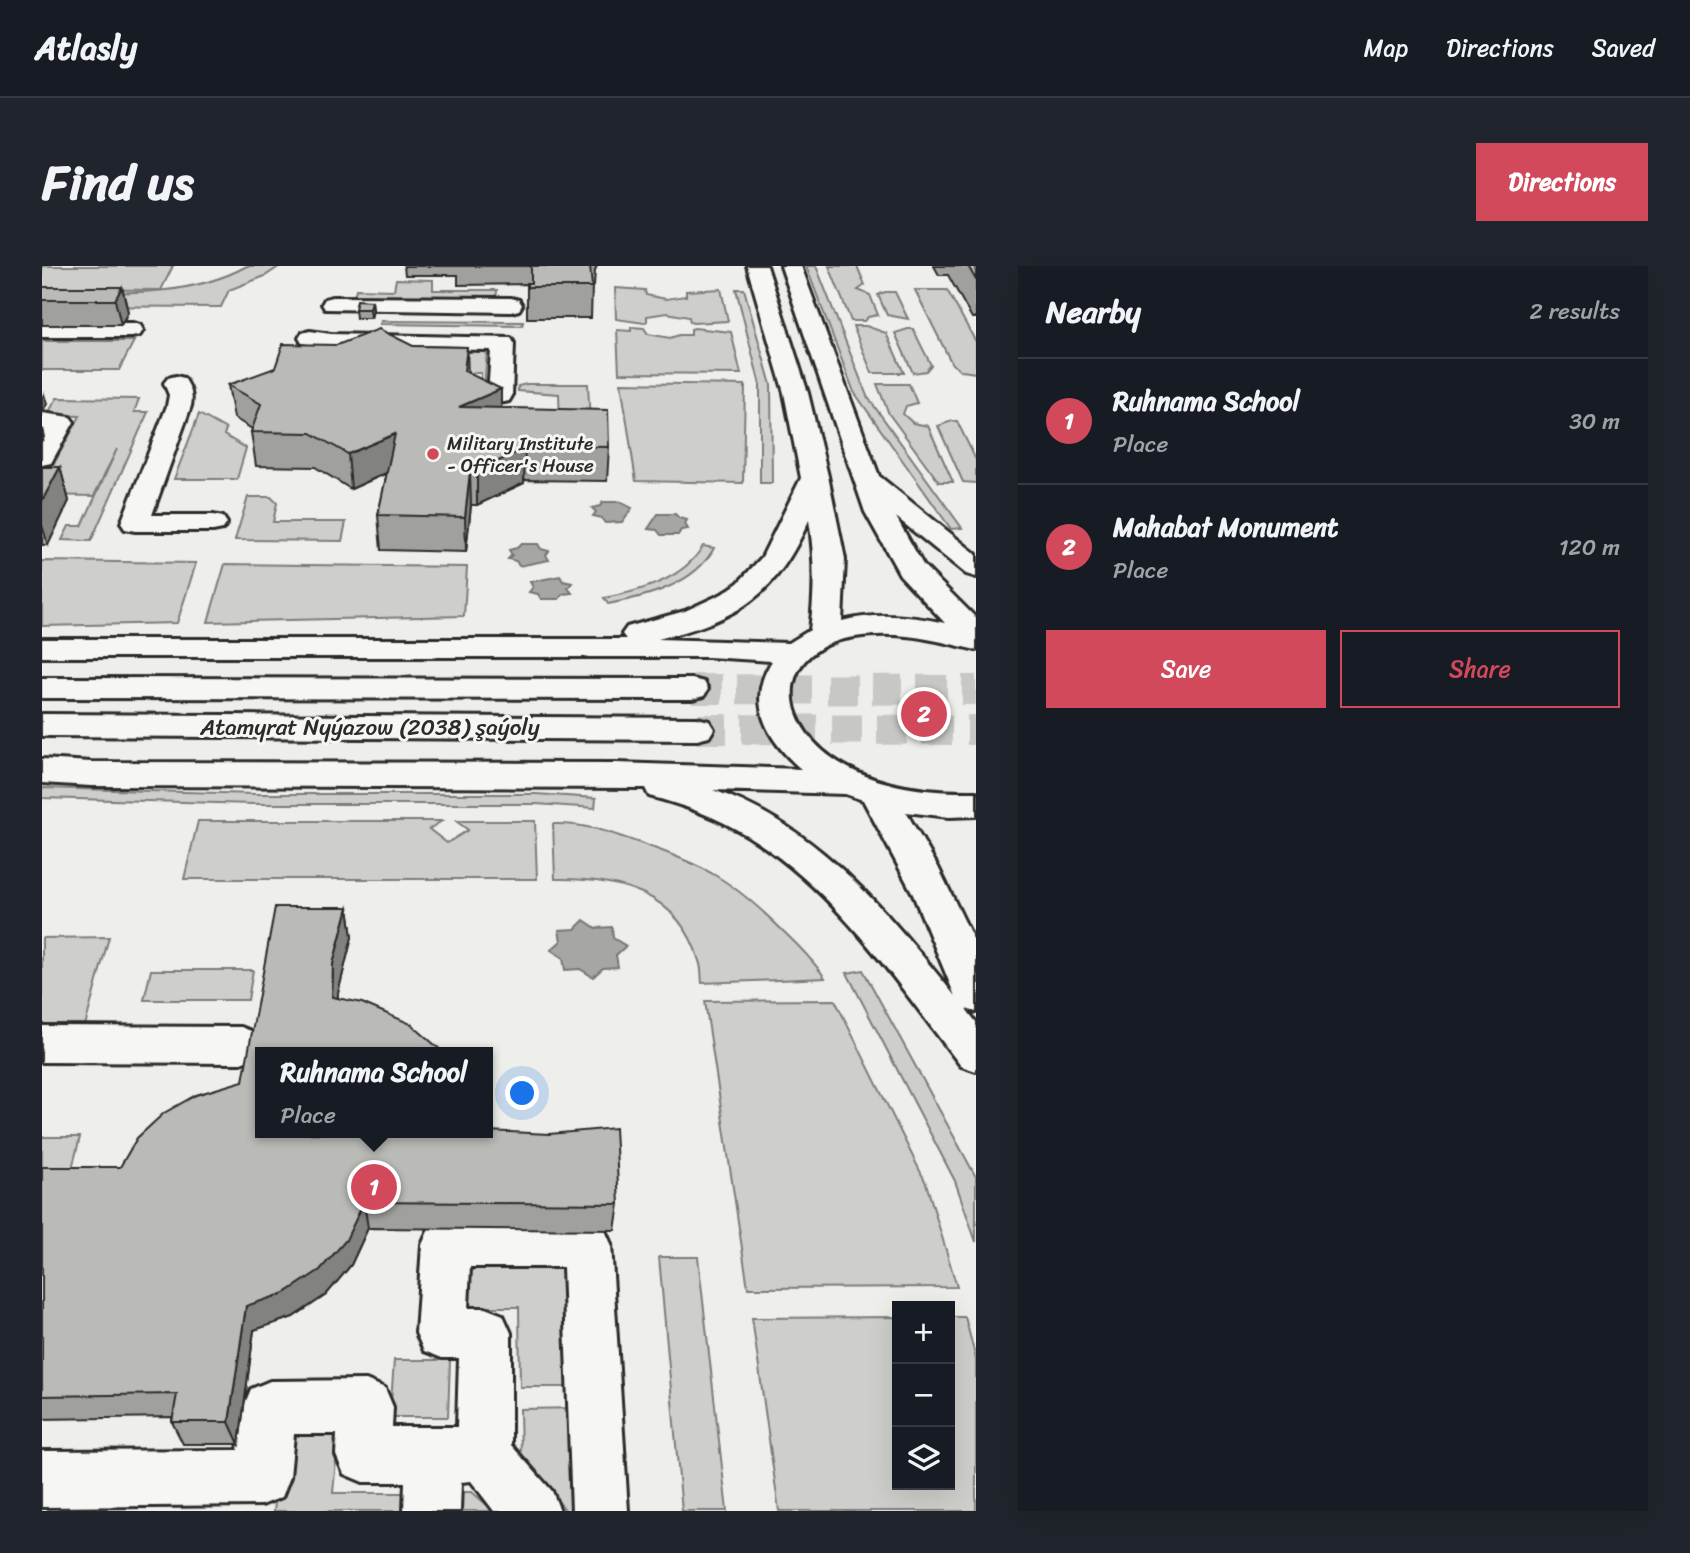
<!DOCTYPE html>
<meta charset="utf-8">
<style>
:root{--surface:#171b24;--page:#20242c;--text:#f1f3f6;--muted:#9ea1a6;--line:#363941;--accent:#d1495b}
body{margin:0;font-family:Sriracha,sans-serif;background:var(--page);color:var(--text)}
.controls{position:absolute;right:21px;bottom:21px;display:grid;overflow:hidden;border-radius:0px;box-shadow:0 7px 28px #0002}
.controls button{width:63px;height:63px;display:grid;place-items:center;padding:0;border:0;border-bottom:2px solid var(--line);background:var(--surface);color:var(--text);font:35px sans-serif}
.you{position:absolute;left:481px;top:828px;width:24px;height:24px;margin:-18px;border:5px solid #fff;border-radius:50%;background:#1a73e8;box-shadow:0 0 0 10px #1a73e833}
.badge{display:grid;place-items:center;width:46px;height:46px;border-radius:50%;background:var(--accent);color:#fff;font-size:23px;font-weight:700}
.pin{position:absolute;translate:-50% -50%;border:4px solid #fff;box-shadow:0 2px 7px #0006}
.popup{position:absolute;left:213px;top:781px;width:238px;height:91px;box-sizing:border-box;display:grid;place-content:center;border-radius:0px;background:var(--surface);filter:drop-shadow(0 2px 5px #0005);font-size:23px;white-space:nowrap;color:var(--muted)}
.popup b{font-size:26px;color:var(--text)}
.popup::after{content:'';position:absolute;left:50%;top:100%;margin-left:-14px;border:14px solid transparent;border-top-color:var(--surface)}
.list{margin:0;padding:0;list-style:none}
h2{display:flex;justify-content:space-between;align-items:center;height:91px;margin:0;padding:0 28px;font-size:30px}
h2 small{font-size:23px;font-weight:400;color:var(--muted)}
.list li{display:grid;grid-template-columns:46px 1fr auto;gap:21px;align-items:center;box-sizing:border-box;height:126px;padding:0 28px;border-top:2px solid var(--line)}
.list b{display:block;font-size:26px;white-space:nowrap}
.list p{margin:0;font-size:23px;white-space:nowrap;color:var(--muted)}
.list em{font-size:23px;font-style:normal;color:var(--muted)}
.actions{display:flex;gap:14px;padding:21px 28px}
.actions a{flex:1;padding:16px 0;border:2px solid var(--accent);border-radius:0px;text-align:center;font-size:24px;color:var(--accent)}
.actions .main{background:var(--accent);color:#fff}
.icon{flex:none;width:38px;height:38px;fill:none;stroke:currentColor;stroke-width:2;stroke-linecap:round;stroke-linejoin:round}
.map{position:relative;flex:none;width:934px;height:1245px;overflow:hidden;border-radius:0px}
header{display:flex;align-items:center;gap:42px;box-sizing:border-box;height:98px;padding:0 35px;background:var(--surface);border-bottom:2px solid var(--line)}
header strong{font-size:33px}
nav{display:flex;gap:38px;margin-inline-start:auto;font-size:24px}
.intro{display:flex;align-items:center;justify-content:space-between;box-sizing:border-box;height:168px;padding:0 42px}
h1{margin:0;font-size:49px}
.button{padding:18px 32px;border-radius:0px;background:var(--accent);color:#fff;font-size:24px;font-weight:700}
main{display:flex;gap:42px;padding:0 42px}
aside{flex:1;background:var(--surface);border-radius:0px;box-shadow:0 7px 28px #0002}
.map>svg:first-child{display:block}
.green{fill:#cececa;stroke:#7c7c7a;stroke-width:2}
.water{fill:#a6a6a3;stroke:#757573;stroke-width:2}
.lines{fill:none;stroke-linecap:round;stroke-linejoin:round}
.major-tunnel{stroke:#c7c7c4;stroke-width:30;stroke-dasharray:30 15;stroke-linecap:butt}
.minor-casing{stroke:#2b2b2b;stroke-width:6}
.major-casing{stroke:#2b2b2b;stroke-width:6}
.minor{fill:#f6f6f2;fill-rule:evenodd}
.major{fill:#f6f6f2;fill-rule:evenodd}
.wall{fill:#a0a09d;stroke:#2b2b2b;stroke-width:2}
.shaded-wall{fill:#828280;stroke:#2b2b2b;stroke-width:2}
.building{fill:#babab7;stroke:#2b2b2b;stroke-width:2}
.poi-dot{fill:#d1495b;stroke:#f6f6f2;stroke-width:2.5}
.labels{text-anchor:middle;dominant-baseline:central;stroke-width:6;stroke-linejoin:round;paint-order:stroke}
.far-poi-label{font-size:19px;fill:#2b2b2b;stroke:#f6f6f2;text-anchor:start}
.street-label{font-size:23px;fill:#2b2b2b;stroke:#f6f6f2}
</style>
<header>
<strong>Atlasly</strong>
<nav><a>Map</a><a>Directions</a><a>Saved</a></nav>
</header>
<div class="intro"><h1>Find us</h1><a class="button">Directions</a></div>
<main>
<div class="map">
<svg width="934" height="1245" viewBox="0 0 934 1245">
<rect width="100%" height="100%" fill="#eeeeea"/>
<filter id="ink" filterUnits="userSpaceOnUse"><feTurbulence type="fractalNoise" baseFrequency=".0143" numOctaves="2"/><feDisplacementMap in="SourceGraphic" scale="14" xChannelSelector="R" yChannelSelector="G"/><feConvolveMatrix kernelMatrix="1 2 1 2 8 2 1 2 1" color-interpolation-filters="sRGB"/></filter>
<g filter="url(#ink)">
<!-- green -->
<path class="green" d="M0,0H131L119,24L0,23Z
M205,0H238L223,10L187,24L179,41L0,40V26C68,26 143,34 205,0Z
M764,0H774L825,130L920,262L909,263L812,126Z
M787,0H815L823,19L816,24L828,29L836,49L826,51L822,55H809Z
M354,13L391,14V24H455L454,34H311L314,23L352,24Z
M573,22L603,24L604,29L624,33L644,30V25L679,23L686,55L651,57L648,56L647,51L625,47L605,50V55L602,57L574,53Z
M694,23H702L729,119L730,217H718V119Z
M873,24H905L934,76V107L920,105L910,98Z
M843,26H853L866,53L845,49L836,29Z
M339,55L481,56L480,60L338,58Z
M811,60H824L844,67L862,107H830Z
M589,61L602,62L606,68L628,72L637,69H649V63L652,62L689,66L699,108L577,107L575,64L589,65Z
M866,63H871L889,99L884,105L871,107L853,67Z
M0,75H92L77,104H0Z
M320,82L445,83L442,127H438L439,107H375Z
M579,117L703,119L701,217L594,215Z
M485,118H546L548,158L518,157L517,128L476,125V120Z
M835,118H867L875,137L864,140L861,148L871,157L886,160L911,216H897L847,148Z
M15,132L97,133L92,146H106L49,275L20,274L27,260H40L75,183L52,230L0,229V220L38,150L5,149Z
M157,148L184,163L182,169L204,182L195,213H132Z
M910,155H915L934,194V217L921,216L896,160Z
M206,231H229L235,237L231,256H304L300,275L193,274Z
M661,280L672,282C653,319 603,331 566,338L562,332C598,325 641,314 661,280Z
M0,295L154,297L135,357L0,360Z
M183,298L425,301L422,350L166,356Z
M0,522L214,528H494L554,532L553,542L494,538H211L0,532Z
M156,555H400L387,563L405,577L426,564L414,555H493L495,613H142Z
M511,558C542,557 566,566 595,576C662,599 689,613 740,664C756,679 771,694 783,712L660,717C659,709 660,702 657,695C637,626 577,612 513,613Z
M67,671L41,767L0,766V672Z
M109,704H211L206,734H102Z
M821,704L934,911V976L913,915L805,707Z
M793,734L884,917L915,1021L706,1022L663,735Z
M0,871H38L30,903H0Z
M617,991H656L685,1245H640Z
M420,994L525,999L537,1121H478L477,1041H419Z
M855,1051V1219H908V1051H923L934,1093V1245H737L710,1052Z
M352,1094H408L406,1151H348Z
M538,1142L543,1245H524L479,1191L478,1143Z
M297,1161L291,1227H380L379,1245H232L242,1162Z
M402,1226H430L452,1245H401Z"/>
<!-- water -->
<path class="water" d="M561,236H578L590,242L580,256L563,257L559,252L551,250L554,246L550,242L558,240Z
M616,248H633L637,252L645,254L643,258L646,263L639,264L636,269H619L615,264L606,263Z
M479,278H496L499,283L507,285L504,289L507,294L477,300L474,295L466,293L470,289L467,284L475,282Z
M518,310L521,315L530,317L526,322L530,327L521,328L517,333H499L496,328L487,326L491,321L488,316Z
M542,654L554,662L570,661L571,672L584,680L574,689L576,701L561,702L551,711L538,703L523,704L521,692L509,684L519,675L517,664L533,663Z"/>
<g class="lines">
<!-- major-tunnel -->
<path class="major-tunnel" d="M650,423L934,424
M655,463L934,464"/>
<!-- minor casing -->
<g class="minor-casing">
<path id="minor" d="M291,31L469,32L477,34L480,39L477,44L469,46L283,43L280,38L283,33Z
M0,57H90L98,59L101,64L98,69L90,71H0Z
M268,65L289,68L469,72L472,77L470,130L467,135L458,137L449,135L446,130L449,84L289,82L260,77L257,72L260,67Z
M134,110L142,112C149,122 151,129 149,140L110,249H171L181,251L185,257L181,263L171,265H93L83,263L79,257L125,140L127,129L122,117L126,112Z
M0,147L28,151L32,156L9,197L0,199V168L3,163H0Z
M0,760L199,761L214,767L221,779L214,791L199,797L0,796Z
M545,955L562,962L569,978L586,1245H530L521,1001H428L426,1042H443L461,1049L469,1067V1179L510,1225L518,1245H452L429,1215L419,1216L418,1245H362L363,1216H321L302,1208L294,1189L295,1168H252L248,1211L240,1231L220,1239L0,1241V1185L196,1184L201,1142L209,1123L228,1115L324,1114L343,1122L351,1141L350,1161H415L417,1092H400L382,1085L374,1067L380,979L387,963L404,956Z"/>
</g>
<!-- major casing -->
<g class="major-casing">
<path id="major" d="M705,0H725L766,127L786,210L803,293L800,355C834,346 870,350 903,357L858,309L823,246L739,0H759L837,210L934,288V311L924,308L854,251L881,299L934,352V384C893,374 855,364 813,371C737,382 732,450 790,492C831,521 885,527 934,526V550L907,551L864,546L896,601L934,679V746L924,743L934,756V805L919,800C856,718 795,625 706,570C675,551 642,539 607,530L603,522L49,520L0,517V493L49,496L574,497L759,503C726,475 703,436 730,395L666,391H0V373H584L580,368L585,361L643,345L680,328L696,317L720,291L759,212L742,127ZM767,254C773,292 773,326 768,364L747,377L616,373C696,353 733,331 767,254ZM671,524L803,528L821,534L870,626L913,730C846,647 775,559 671,524Z
M0,412L650,413L662,416L666,423L662,430L650,433L0,432Z
M0,448L655,452L667,455L672,463L667,471L655,474L0,470Z"/>
</g>
<!-- minor -->
<use href="#minor" class="minor"/>
<!-- major -->
<use href="#major" class="major"/>
</g>
<!-- wall -->
<path class="wall" d="M362,0H555L553,4L552,20H550L549,52H485V18L416,19V9H363Z
M892,0H934V52H930L906,9H897Z
M0,21H80L86,46L79,59H0Z
M330,35L331,44L329,52H314L313,43Z
M371,80L425,81V107L459,142L567,181L565,215L482,214V217L435,239H429L424,286L339,284L336,249L345,207L309,223L273,201L214,200L209,166L210,163L192,152L186,119Z
M0,201H18L27,235L6,279H0Z
M306,641L310,671L296,727V732L218,786L577,938L573,964L326,962L309,999L284,1029L251,1051L212,1064L197,1178H141L130,1156V1151L0,1153V901H78L201,815Z"/>
<!-- shaded-wall -->
<path class="shaded-wall" d="M80,21L86,46L79,59L73,34Z
M330,35L331,44L329,52L328,43Z
M425,81L426,113L422,105Z
M459,123V156L417,141Z
M2,128L5,138L0,146V132Z
M0,162L2,171L0,175Z
M353,168L355,202L309,223L306,188Z
M483,180L482,217L435,239V205Z
M18,201L27,235L6,279L0,259V235Z
M428,205L429,239L424,286L423,251Z
M306,641L310,671L296,727L295,759L290,731L291,698Z
M322,936L326,962L309,999L284,1029L251,1051L212,1064L197,1178L187,1156L204,1040Z"/>
<!-- building -->
<path class="building" d="M489,0H548L550,21H485V17H489Z
M926,0H934V14Z
M0,21H80L73,34H0Z
M315,34L330,35L328,43H313Z
M337,63L371,80L425,81L422,105L459,123L417,141L566,144L567,181L483,180L482,183L435,205H428L423,251L336,249L353,168L306,188L269,167L209,166L219,138L186,119L233,102L241,78L295,79Z
M0,201H18L0,235Z
M233,641H306L291,698L290,731L320,737L369,758L401,786H218V867H446V865L507,868L573,862L577,938L322,936L304,974L278,1004L243,1027L204,1040L187,1156H130L135,1128L0,1130V901H78L95,872L122,847L154,829L201,815Z"/>
</g>
<!-- markers -->
<circle class="poi-dot" cx="391" cy="188" r="7"/>
<g class="labels">
<!-- far-poi labels -->
<g class="far-poi-label">
<text x="405" y="177">Military Institute<tspan x="405" dy="22">- Officer's House</tspan></text>
</g>
<!-- street labels -->
<g class="street-label">
<text x="328" y="461">Atamyrat Nyýazow (2038) şaýoly</text>
</g>
</g>
</svg>
<div class="controls">
<button>+</button>
<button>−</button>
<button><svg class="icon" aria-label="layers" viewBox="0 0 24 24"><path d="M12 4l9 5-9 5-9-5zM3 14l9 5 9-5"/></svg></button>
</div>
<div class="you"></div>
<div class="pin badge" style="left:332px;top:921px">1</div>
<div class="popup"><b>Ruhnama School</b>Place</div>
<div class="pin badge" style="left:882px;top:448px">2</div>
</div>
<aside>
<h2>Nearby<small>2 results</small></h2>
<ul class="list">
<li><span class="badge">1</span><div><b>Ruhnama School</b><p>Place</p></div><em>30 m</em></li>
<li><span class="badge">2</span><div><b>Mahabat Monument</b><p>Place</p></div><em>120 m</em></li>
</ul>
<div class="actions"><a class="main">Save</a><a>Share</a></div>
</aside>
</main>
